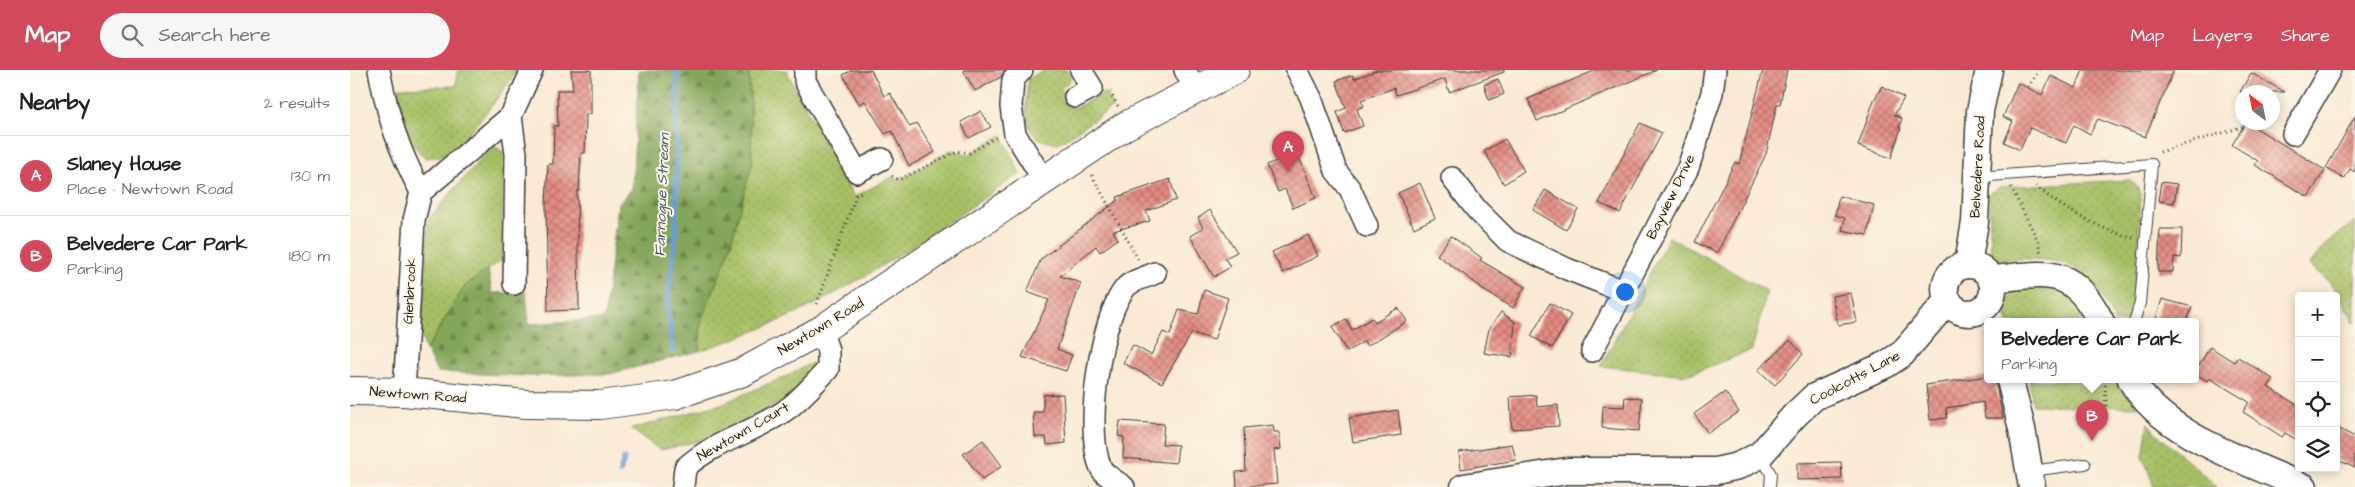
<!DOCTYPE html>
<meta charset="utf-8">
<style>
:root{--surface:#fff;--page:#f6f6f6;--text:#222;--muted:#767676;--line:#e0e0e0;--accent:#d1495b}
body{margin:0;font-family:"Architects Daughter",sans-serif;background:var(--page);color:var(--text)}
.controls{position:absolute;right:15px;bottom:15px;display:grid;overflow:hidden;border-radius:5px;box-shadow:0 2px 12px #0003}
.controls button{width:45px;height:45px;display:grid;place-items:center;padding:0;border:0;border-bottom:1px solid var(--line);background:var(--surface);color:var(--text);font:25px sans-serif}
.compass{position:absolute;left:1885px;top:15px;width:45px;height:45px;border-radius:50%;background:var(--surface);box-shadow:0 2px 12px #0003;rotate:328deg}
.you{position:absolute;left:1274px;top:221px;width:18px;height:18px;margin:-12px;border:4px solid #fff;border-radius:50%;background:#1a73e8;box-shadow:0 0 0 8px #1a73e833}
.badge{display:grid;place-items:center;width:32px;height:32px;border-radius:50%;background:var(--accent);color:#fff;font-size:16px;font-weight:700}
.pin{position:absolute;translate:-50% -41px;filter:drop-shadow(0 1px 2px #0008)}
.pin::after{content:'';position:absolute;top:26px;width:18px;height:15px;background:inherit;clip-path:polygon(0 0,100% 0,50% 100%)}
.popup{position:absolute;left:1634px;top:248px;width:215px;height:65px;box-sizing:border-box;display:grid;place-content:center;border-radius:5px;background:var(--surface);filter:drop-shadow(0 1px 4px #0005);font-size:16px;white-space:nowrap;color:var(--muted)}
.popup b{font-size:19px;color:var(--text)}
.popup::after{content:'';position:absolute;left:50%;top:100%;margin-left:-10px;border:10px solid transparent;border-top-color:var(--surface)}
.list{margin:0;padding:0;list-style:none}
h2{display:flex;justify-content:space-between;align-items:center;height:65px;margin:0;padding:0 20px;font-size:21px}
h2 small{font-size:16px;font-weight:400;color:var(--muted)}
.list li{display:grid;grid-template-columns:32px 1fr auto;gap:15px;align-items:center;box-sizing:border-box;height:80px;padding:0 20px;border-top:1px solid var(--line)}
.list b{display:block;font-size:19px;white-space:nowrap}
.list p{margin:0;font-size:16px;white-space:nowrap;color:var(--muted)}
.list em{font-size:16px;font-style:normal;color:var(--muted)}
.icon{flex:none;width:28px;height:28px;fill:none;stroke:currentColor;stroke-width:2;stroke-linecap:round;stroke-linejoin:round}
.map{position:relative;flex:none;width:2005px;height:417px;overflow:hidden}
header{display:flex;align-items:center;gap:30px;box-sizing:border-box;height:70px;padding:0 25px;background:var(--accent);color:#fff}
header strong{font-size:24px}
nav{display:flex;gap:28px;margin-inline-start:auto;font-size:18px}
.search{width:350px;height:45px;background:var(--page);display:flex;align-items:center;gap:12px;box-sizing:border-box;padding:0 18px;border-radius:28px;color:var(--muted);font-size:19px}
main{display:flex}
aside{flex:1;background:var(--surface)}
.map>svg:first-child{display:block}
.grass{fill:url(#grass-dots);stroke:#616e40}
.forest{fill:url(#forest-firs);stroke:#50613b}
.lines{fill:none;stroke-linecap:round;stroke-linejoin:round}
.stream{stroke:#6a9cd5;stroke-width:5.5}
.building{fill:url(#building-cross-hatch)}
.service-casing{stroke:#3d3b38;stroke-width:12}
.minor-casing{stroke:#3d3b38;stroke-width:24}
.tertiary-casing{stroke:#3d3b38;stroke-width:29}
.secondary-casing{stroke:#3d3b38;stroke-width:30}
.path{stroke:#3d3b38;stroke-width:3;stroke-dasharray:1 4;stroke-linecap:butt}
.service{stroke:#fff;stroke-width:10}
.minor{stroke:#fff;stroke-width:21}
.tertiary{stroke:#fff;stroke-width:26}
.secondary{stroke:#fff;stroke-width:28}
.labels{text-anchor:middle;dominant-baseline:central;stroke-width:4;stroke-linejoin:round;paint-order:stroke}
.street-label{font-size:14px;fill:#1c1c1c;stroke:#fcf5e5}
.water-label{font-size:15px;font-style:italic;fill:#3f566f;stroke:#fcf5e5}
</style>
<header>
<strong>Map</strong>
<div class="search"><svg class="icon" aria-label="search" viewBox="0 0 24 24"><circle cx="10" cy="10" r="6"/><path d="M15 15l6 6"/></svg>Search here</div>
<nav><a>Map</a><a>Layers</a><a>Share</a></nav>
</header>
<main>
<aside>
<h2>Nearby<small>2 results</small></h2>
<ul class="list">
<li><span class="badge">A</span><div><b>Slaney House</b><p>Place · Newtown Road</p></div><em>130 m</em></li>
<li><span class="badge">B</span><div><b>Belvedere Car Park</b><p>Parking</p></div><em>180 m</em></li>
</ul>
</aside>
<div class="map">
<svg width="2005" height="417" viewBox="0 0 2005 417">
<defs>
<pattern id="grass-dots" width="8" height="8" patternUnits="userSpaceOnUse" patternTransform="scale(1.25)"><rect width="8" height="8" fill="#a6bf65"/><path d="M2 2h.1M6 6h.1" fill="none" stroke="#8ea457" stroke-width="1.8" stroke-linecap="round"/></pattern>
<pattern id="forest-firs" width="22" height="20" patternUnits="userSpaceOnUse" patternTransform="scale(1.25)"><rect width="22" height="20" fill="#84a65a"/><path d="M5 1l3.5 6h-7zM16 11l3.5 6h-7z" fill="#6b864a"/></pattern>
<pattern id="building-cross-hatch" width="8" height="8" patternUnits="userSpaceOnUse" patternTransform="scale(1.25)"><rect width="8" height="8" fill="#e38b83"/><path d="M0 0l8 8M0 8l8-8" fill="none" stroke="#b7716a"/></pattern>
</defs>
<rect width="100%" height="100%" fill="#fcf5e5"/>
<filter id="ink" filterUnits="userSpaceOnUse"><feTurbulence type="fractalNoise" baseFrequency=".02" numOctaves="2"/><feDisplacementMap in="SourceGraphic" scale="10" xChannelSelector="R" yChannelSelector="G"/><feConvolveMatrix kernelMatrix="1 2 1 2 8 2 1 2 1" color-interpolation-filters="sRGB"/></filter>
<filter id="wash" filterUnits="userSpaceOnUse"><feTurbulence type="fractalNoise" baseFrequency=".0096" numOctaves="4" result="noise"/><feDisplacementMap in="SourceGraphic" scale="20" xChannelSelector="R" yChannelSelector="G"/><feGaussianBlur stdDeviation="1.12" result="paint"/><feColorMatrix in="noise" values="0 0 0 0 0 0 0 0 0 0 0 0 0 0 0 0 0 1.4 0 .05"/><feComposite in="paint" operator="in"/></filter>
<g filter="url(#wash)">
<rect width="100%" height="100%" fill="#f9e9d4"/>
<!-- grass -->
<path class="grass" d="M107,0H167C153,22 114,76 90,86C86,88 79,87 75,88C53,67 53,46 48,18L106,16Z
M399,0H438V4L504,127L542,107L549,110L601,80L618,85L652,65L670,104C603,148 537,197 465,234C428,253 389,268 349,281L351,251L378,184L402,94Z
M694,0H717L721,6L719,12L710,18L723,39L755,23L763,37L709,73C704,72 695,72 690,69C670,57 677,28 678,9Z
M145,76L153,82L152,190L115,216L76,280L71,265L78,154L80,147L134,85Z
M1780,110L1785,114L1791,124L1785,225L1777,252H1765C1757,238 1749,217 1737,206C1714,186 1677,189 1648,189L1641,182L1639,124L1650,117Z
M2005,151V253L1980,212L1959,195L1974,176Z
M1319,167L1417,221L1402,280L1337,305L1251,296Z
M1687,215L1719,224L1737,252H1658L1652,233C1662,217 1669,216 1687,215Z
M465,291L467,296L436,330L362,368L310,380L281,359L371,334L439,305Z
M1679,310H1770L1788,337L1683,335Z
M1798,353L1806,363L1867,417H1804L1793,386Z"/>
<!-- forest -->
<path class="forest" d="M289,0H399L402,94L378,184L351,251L349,281L259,304L176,306L87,302L76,280L115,216L138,199L142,223H176L179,254L254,249L268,134L282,119Z"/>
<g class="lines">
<!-- stream -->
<path class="stream" d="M323,281L317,237L326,164L327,0
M270,402L274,389"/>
</g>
<g id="blocks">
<!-- building -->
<path class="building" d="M221,0H241V44H236L235,83H231L229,121H227L229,240L198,241L196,135L198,94H203L204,56H208L207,20H223Z
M502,0H521L534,26L540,23L560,57L567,53L585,82L559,96L542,61L535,64L515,31L509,34L493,5Z
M613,0H655L651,7L625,21Z
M1027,0H1154V2L1099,22L1095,9L1046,25L1044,18L1011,30L1014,36L1007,39L1013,56L994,63L987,42L996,38L986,11L1003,5L1004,9Z
M1246,0H1307L1187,51L1178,29Z
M1413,0H1437L1430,34H1427L1416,84L1367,183L1345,172L1385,92L1389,94Z
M1733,0H1824L1795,67L1748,49L1740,64L1724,55L1716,73L1680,58L1670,80L1654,72L1663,51L1653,47L1668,13L1692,25L1701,6L1726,18Z
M1901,3L1935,22H1890Z
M1148,9L1154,24L1139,30L1134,15Z
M1532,16L1554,28L1544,45L1552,48L1549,58H1551L1541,88L1508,76L1524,30Z
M631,41L641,57L619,68L611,52Z
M2005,46V102L2000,99L1994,109L1976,98Z
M1896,52L1975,100L1958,127L1905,95L1908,91L1882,75Z
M1290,53L1312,63L1270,143L1249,133Z
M1155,69L1174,101L1154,114L1134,81Z
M947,82L966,128L943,138L935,119L928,122L917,95Z
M820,109L826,130L796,141L800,151L763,161L768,169L750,182L746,176L710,206L731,213L707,279L722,285L716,301L672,287L699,230L677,222L691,189L768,130L767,127Z
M1811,112L1827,114L1824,133L1808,131Z
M1070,113L1085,148L1064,158L1048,123Z
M1195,120L1228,139L1216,160L1183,140Z
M1489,126L1524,135L1517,165L1492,160L1495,148L1485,145Z
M860,140L887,182L875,188L880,197L864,207L840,166L853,158L848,148Z
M1810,159H1832L1831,188L1824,187L1823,202H1808Z
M958,165L968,186L933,203L922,182Z
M1101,166L1132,188L1130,190L1175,217L1163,238L1130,218L1131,217L1087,185Z
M854,220L878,228L864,270L842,263L812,313L773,293L783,275L801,285L813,262L820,265L829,240L848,244Z
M1501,223L1507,252L1488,255L1482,226Z
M1812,229L1842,237L1837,252H1805Z
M1200,233L1221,245L1202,278L1181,266Z
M1048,238L1057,251L1017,276L1014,271L997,282L982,257L996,249L1002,260L1022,248L1025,252Z
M1151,242L1165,252L1162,287L1134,283L1139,259Z
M1440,270L1453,284L1425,315L1408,300Z
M1860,277L1884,292L1888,287L1923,309L1918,317L1949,336V371L1935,363L1932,367L1920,359L1893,342L1899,332L1859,308L1857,311L1846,304V300Z
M1638,306V310L1645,311L1653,348H1635L1633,332L1596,338L1597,348L1580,350L1576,315Z
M1375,322L1389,342L1358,363L1344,344Z
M713,324L716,373L697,375L696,367H685L683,342H693V325Z
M1186,325L1187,337L1208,335L1209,356L1162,359L1160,327Z
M1275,327L1292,328L1289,361L1252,358L1253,336L1274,337Z
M1048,340L1051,365L1003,372L999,348Z
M770,351L814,354L812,374L828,375L826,393L773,388L774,367L768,366Z
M923,355L924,362H929L931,379L924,380L927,414L887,417L886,402L896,401L894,358Z
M1986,357L2005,367V398L1986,389Z
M633,370L652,396L632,410L613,384Z
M1162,374L1166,390L1111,399L1109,382Z
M1491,392L1492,409L1447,410V393Z"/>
</g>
</g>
<g filter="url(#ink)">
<use href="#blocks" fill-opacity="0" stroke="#3d3b38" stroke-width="1"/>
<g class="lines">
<!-- service casing -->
<g class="service-casing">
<path id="service" d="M1627,107L1802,94L1790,233L1784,252
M1411,386L1421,404L1420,417
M1680,401L1735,394"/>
</g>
<!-- minor casing -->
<g class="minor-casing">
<path id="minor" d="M29,0C38,47 48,79 71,122L64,150L54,322
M455,0V11L507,102L532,89
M672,0L663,10L661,36L665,64L693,109
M835,0L845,19
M947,0L961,28L986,101L1000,119L1017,156
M725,27L742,18L731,0
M161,46L166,84L164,214
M1943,64L1980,0
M1102,108L1127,140L1158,171L1217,199L1273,221
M71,122L161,46L182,0
M1242,281L1338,98L1362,23L1365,0
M333,417L335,398C364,371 404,363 436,340C451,329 465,313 478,299V280L471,260
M774,417C768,412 754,405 751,398C734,362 750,244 777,216C783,210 797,207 805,203"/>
</g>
<!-- tertiary casing -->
<g class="tertiary-casing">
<path id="tertiary" d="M1618,194L1625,152L1630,41L1639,0
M1595 219a24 24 0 1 1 48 0a24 24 0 1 1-48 0Z
M1642,209C1697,204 1722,194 1751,252
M1660,310L1672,359L1682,417
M1781,310C1813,366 1898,391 1954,417
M1114,417L1217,401H1366L1388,396L1410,385L1444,346L1464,327L1535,295L1552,284L1598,230"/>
</g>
<!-- secondary casing -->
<g class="secondary-casing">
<path id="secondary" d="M0,321L54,322L176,334L250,335L325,325L393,302L471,260L775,56L885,0"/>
</g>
<!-- path -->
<path class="path" d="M1678,17L1689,0
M760,22L768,36
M1810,82L1908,52
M742,105L788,189
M542,106L549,110L607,81L619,83L647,67
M1686,116C1709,137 1753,161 1783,168
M1661,117L1688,171L1691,184
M467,234L506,125L513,121
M1755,310L1756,336"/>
<!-- service -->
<use href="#service" class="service"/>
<!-- minor -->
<use href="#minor" class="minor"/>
<!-- tertiary -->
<use href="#tertiary" class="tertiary"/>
<!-- secondary -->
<use href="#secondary" class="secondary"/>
</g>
</g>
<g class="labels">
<!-- street labels -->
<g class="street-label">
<text transform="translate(1628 97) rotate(-87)">Belvedere Road</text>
<text transform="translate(1321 127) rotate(-64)">Bayview Drive</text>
<text transform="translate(60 221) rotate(-87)">Glenbrook</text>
<text transform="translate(471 257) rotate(-31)">Newtown Road</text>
<text transform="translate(1505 308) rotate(-28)">Coolcotts Lane</text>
<text transform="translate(68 325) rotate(4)">Newtown Road</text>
<text transform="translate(393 362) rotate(-30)">Newtown Court</text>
</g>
<!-- water labels -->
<g class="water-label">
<text transform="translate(312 125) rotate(-88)">Farnogue Stream</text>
</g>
</g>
</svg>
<div class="controls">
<button>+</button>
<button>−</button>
<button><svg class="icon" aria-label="locate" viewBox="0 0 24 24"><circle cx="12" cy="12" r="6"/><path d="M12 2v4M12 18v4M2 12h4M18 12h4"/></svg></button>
<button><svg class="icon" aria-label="layers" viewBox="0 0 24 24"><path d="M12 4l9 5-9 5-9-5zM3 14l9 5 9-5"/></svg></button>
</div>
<svg class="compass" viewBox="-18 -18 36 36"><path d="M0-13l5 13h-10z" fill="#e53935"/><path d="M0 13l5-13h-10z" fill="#767676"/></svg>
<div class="you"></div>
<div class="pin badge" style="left:938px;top:102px">A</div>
<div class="pin badge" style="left:1742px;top:371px">B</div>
<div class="popup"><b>Belvedere Car Park</b>Parking</div>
</div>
</main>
